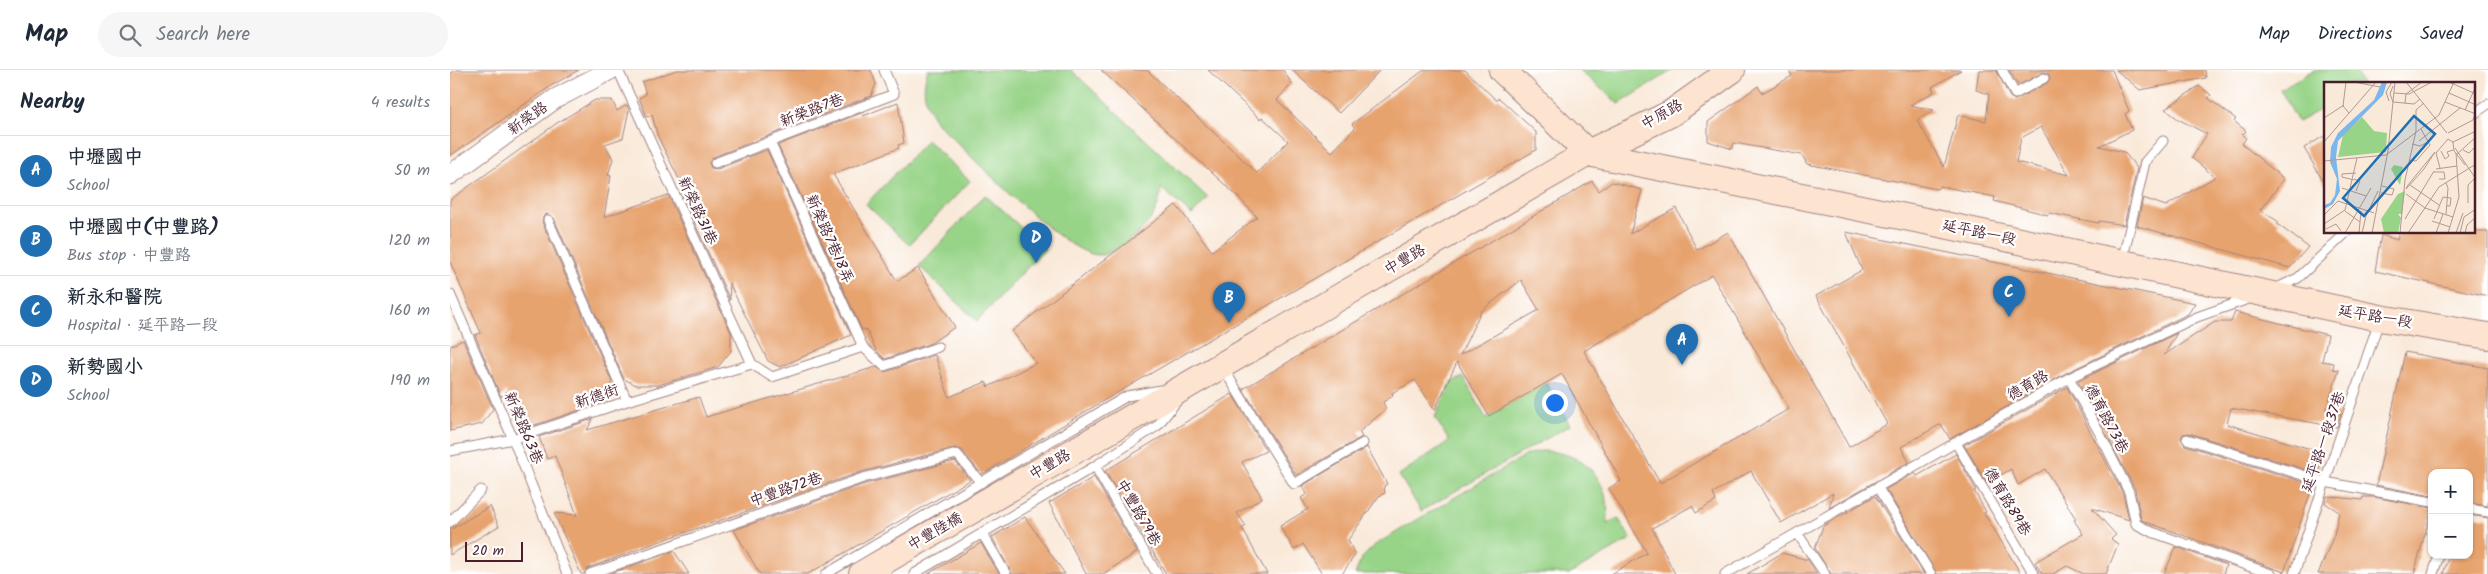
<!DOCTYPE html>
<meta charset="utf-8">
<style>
:root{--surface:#fff;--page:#f6f6f7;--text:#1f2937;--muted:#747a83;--line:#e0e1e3;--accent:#1f6fb2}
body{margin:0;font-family:Kalam,"LXGW WenKai TC",sans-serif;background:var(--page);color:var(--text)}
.controls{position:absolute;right:15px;bottom:15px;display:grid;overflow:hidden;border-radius:10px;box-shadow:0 1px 4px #0004}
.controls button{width:45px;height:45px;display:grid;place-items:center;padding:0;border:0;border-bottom:1px solid var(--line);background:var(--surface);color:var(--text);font:25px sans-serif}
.scale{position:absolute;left:15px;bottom:12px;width:58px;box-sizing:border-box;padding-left:5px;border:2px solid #4a1f2b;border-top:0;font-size:14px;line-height:18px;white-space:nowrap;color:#4a1f2b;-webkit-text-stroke:4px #fff;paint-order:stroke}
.you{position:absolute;left:1104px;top:332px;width:18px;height:18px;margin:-12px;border:4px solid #fff;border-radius:50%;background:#1a73e8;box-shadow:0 0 0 8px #1a73e833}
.badge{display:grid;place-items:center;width:32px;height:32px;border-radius:50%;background:var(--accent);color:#fff;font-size:16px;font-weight:700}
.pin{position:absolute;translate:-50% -41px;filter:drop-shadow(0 1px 2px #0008)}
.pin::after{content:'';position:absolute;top:26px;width:18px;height:15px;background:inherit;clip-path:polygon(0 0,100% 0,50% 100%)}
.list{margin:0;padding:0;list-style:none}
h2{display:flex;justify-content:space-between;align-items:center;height:65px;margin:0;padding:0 20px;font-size:21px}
h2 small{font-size:16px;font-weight:400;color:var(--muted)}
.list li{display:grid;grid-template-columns:32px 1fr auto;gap:15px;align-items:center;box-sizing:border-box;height:70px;padding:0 20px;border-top:1px solid var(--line)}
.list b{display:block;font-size:19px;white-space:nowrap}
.list p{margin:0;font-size:16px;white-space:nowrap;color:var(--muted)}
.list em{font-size:16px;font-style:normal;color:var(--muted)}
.icon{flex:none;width:28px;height:28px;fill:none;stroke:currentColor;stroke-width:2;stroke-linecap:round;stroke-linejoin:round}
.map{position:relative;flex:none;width:2038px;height:504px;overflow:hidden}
header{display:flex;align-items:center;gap:30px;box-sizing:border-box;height:70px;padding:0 25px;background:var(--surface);border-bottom:1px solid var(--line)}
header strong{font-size:24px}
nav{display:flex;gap:28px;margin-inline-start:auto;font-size:18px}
.search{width:350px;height:45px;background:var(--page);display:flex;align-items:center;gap:12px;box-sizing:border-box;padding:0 18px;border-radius:28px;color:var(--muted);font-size:19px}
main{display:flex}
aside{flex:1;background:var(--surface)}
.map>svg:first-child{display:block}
.green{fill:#98d488;stroke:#717a5a}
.building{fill:#e7a36e;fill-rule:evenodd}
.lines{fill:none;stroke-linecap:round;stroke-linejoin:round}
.service-casing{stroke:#a28482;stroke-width:11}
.minor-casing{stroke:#a28482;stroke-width:21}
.secondary-casing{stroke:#a28482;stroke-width:28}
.service{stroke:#fff;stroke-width:9}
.minor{stroke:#fff;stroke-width:19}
.secondary{stroke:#fde4d1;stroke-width:26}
.labels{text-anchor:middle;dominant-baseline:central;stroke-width:4.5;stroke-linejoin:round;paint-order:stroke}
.street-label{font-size:15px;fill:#4a1f2b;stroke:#fff}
.inset-road{fill:none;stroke:#b39893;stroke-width:1}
.view{fill:#1f6fb2;fill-opacity:0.15;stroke:#1f6fb2;stroke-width:2.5}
.inset-edge{fill:none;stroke:#4a1f2b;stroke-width:2.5}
</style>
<header>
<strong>Map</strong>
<div class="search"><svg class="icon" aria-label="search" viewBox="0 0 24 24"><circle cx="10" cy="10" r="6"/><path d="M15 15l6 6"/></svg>Search here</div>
<nav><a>Map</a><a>Directions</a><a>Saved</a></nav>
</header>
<main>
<aside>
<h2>Nearby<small>4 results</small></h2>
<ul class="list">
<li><span class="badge">A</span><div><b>中壢國中</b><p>School</p></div><em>50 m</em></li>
<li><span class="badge">B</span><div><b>中壢國中(中豐路)</b><p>Bus stop · 中豐路</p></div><em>120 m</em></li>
<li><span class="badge">C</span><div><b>新永和醫院</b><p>Hospital · 延平路一段</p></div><em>160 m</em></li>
<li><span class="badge">D</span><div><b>新勢國小</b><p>School</p></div><em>190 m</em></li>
</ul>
</aside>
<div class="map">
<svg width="2038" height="504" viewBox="0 0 2038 504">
<rect width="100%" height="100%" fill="#fff"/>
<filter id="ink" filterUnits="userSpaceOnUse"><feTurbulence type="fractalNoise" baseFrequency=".02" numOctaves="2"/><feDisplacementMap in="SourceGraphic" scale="10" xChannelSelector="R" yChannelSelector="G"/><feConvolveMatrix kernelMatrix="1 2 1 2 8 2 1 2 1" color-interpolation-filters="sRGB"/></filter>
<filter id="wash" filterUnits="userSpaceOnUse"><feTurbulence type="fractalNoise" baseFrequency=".0096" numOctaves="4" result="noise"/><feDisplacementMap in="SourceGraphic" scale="20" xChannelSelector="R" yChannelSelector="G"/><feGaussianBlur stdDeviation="1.12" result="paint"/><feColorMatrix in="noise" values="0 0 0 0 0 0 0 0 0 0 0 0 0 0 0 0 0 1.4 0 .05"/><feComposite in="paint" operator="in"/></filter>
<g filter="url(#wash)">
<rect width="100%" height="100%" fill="#f9e9d9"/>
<!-- green -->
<path class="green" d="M478,0H621L758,128L742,145L711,118C708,143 702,151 682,168C674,174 659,186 648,185C613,184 518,82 488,54C476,36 470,22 478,0Z
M1129,0H1223L1169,34Z
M1864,0H1905L1912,14H1876L1875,37L1848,52L1830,19Z
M477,70L520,111L459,175L416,134Z
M535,125L595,179L527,251L469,196Z
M1013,307L1036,348L1096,313L1120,355L971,441L949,405L999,371L985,347L1001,313Z
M1091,381C1134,381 1162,410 1157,454L1168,448L1181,469L1120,504H905L912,488L925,475L1076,385Z"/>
<g id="blocks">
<!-- building -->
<path class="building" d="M6,0H129L104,14L0,86V4Z
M227,0H421L426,14L421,26L263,87L259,93L261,98L267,99L317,80L401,265L330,297L318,291L279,213L280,230L230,121L234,119L208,67L202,45L197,47L189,28L196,24L192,12Z
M651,0H697L807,103L838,71L812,47L810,49L758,0H833L842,14L827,30L882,82L905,58L902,54L974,0H1015L1046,30L1049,28L1086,62V80L648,334L536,402L531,404L512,380L505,378L411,402L216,469L138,498L134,504H131L104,443L127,445L105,386L97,389L89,367L143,349L137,360L249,327L256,347L426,297L436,302L485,285L499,327L536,312L538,317L586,293L562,261L726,135L762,181L807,147L786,125Z
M842,0H930L889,43Z
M1339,0H1511L1482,17L1484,22L1460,35L1484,40L1467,50L1494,97L1508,45L1536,51L1539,24L1526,20L1529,0H1546L1560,27L1565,30L1597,13L1600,8L1598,3L1594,2L1568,15L1559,0H1662L1679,41L1675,44L1682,60L1649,76L1674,82L1687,98L1674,155L1649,151L1648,153L1599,143L1598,145L1544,131L1545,127L1490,116L1487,119L1357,94L1352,85L1284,73L1282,79L1258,71V52L1308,16L1312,23L1342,6ZM1591,57L1619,105L1566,92L1571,68Z
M1666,0H1755L1756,8L1690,20Z
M1749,16L1761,25L1758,28L1786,49L1784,51L1796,61L1792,65L1796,68L1792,74L1834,109L1810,140L1829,152L1827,154L1858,177L1840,198L1687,156L1693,128L1716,136L1765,107L1742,88L1757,64L1728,49L1715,39Z
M145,30H162L167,41L177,35L179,40L173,68L155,74L163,89L158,105L161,106L154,147L218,125L281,263V281L268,297L208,315H186L174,309L104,148L96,144L93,147L92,152L162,312L151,333L82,356L67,347L56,321L51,327L25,265L31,263L0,192V130L107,53Z
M448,32L454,73L448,75L449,78L383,104L447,211L468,198L505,257L481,273L435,289L426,280L416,259L412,260L328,75L414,42L413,46Z
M1876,65V116L1854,78Z
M1142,111L1149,121L1162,112L1192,120L1180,164L1226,138L1247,180L1278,162L1399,377L1437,354L1366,226L1412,200L1396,162L1745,233L1738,244L1616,303L1500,369L1491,354L1451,377L1459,392L1379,438L1383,423L1331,453L1301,401L1263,423L1266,431L1246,443L1242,436L1202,458L1225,504H1161L1197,483L1159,418L1171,411L1112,304L1039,346L1007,292L985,340L965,310L942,323L943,326L933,332L936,339L909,362L912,367L846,405L793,319ZM1262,205L1339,339L1210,413L1134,281ZM1071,210L1089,240L1010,285L1031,241Z
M1949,162H2038V226L1925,201L1931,165L1947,170Z
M1785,242L1878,265L1872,291L1884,293L1883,299L1889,300L1876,340L1891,344L1887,357L1781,338L1777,354L1874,383L1867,403L1739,363L1733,364L1731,368L1735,375L1863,415L1834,502L1691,450L1685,419L1628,311L1727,263L1714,285L1765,252H1781Z
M13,270L43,339L32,354L0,361V276Z
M1955,282L2038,298V436L2019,433V403H1982V426L1926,415Z
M1617,317L1673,424L1679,450L1642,438L1666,465L1661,469L1668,474L1656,504H1634L1617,496L1603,504H1592L1585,492L1633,464L1624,450L1626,449L1595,399L1568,415L1561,399L1537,413L1514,375Z
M782,324L816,381L792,392L812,428L787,443L796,456L792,458L817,504H716L655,401Z
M917,377L937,414L934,416L935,423L929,426L898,470L905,485L892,504H872L853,474L844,480L830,456L858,439L851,428L857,424L852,416Z
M1506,384L1526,420L1524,421L1536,442L1534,443L1571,504H1487L1436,419L1465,403L1467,406Z
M505,391L520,410L358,504H310L284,460L415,414Z
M644,407L687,482L653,504H636L599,433Z
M1425,426L1474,504H1381L1365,478L1373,456Z
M1877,426L1912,430L1913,427H1924L1982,438L1964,504H1868L1884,465L1889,442L1875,433Z
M40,436L49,456L0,485V460Z
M2019,445L2038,448V504H1993L1999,485H2019Z
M575,447L615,504H562L542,467Z
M531,473L549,504H478L526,476Z
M1726,477L1776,495L1773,504H1714Z
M224,481L239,504H159Z
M1332,483L1358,490L1367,504H1297Z"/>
</g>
</g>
<g filter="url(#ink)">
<use href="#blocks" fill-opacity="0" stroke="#a28482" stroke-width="1"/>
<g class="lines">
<!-- service casing -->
<g class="service-casing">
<path id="service" d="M168,0L302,294
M1552,0L1565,24L1594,8
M2024,44L2038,34
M320,72L413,277
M265,93L444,24L434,0
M98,150L177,331
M1672,192L1695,92L1713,71
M1825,219L1848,208L1897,162
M0,224L63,369L117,504
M302,294L322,307L413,277L434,296L488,277
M772,296L844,414L913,373
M1619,308L1650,364L1679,422L1686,454L1702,462L1821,504
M1737,369L1875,412L1982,432
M1506,373L1584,504
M0,381L63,369L177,331L302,294
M645,396L707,504
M1428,418L1481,504
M2019,439L2038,442
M0,452L31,420
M532,463L556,504
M1347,463L1375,504
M140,504L413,408L507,384L531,413
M376,504L677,326L711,320
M464,504L645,396L707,356L726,332
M1275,504L1619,308L1747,247L1801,228
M1844,504L1929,251
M1983,504L1989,485"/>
</g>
<!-- minor casing -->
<g class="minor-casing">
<path id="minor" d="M0,105L105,29L160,0"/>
</g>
<!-- secondary casing -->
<g class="secondary-casing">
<path id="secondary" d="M1052,0L1138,83L1490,154L1930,248L2038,266
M412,504L1138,83L1220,44L1282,0"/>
</g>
<!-- service -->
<use href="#service" class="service"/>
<!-- minor -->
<use href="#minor" class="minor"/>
<!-- secondary -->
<use href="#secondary" class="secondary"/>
</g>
</g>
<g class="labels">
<!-- street labels -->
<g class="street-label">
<text transform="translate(362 41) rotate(-21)">新榮路7巷</text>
<text transform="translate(1212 45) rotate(-29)">中原路</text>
<text transform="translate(78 49) rotate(-36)">新榮路</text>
<text transform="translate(247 141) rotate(65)">新榮路31巷</text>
<text transform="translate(1529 163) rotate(12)">延平路一段</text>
<text transform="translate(379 169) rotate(66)">新榮路7巷18弄</text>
<text transform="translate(955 190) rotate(-30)">中豐路</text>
<text transform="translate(1925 247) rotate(10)">延平路一段</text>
<text transform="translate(1578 316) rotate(-30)">德育路</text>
<text transform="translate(147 327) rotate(-19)">新德街</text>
<text transform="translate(1656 349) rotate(62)">德育路73巷</text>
<text transform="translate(73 358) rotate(67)">新榮路63巷</text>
<text transform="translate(1874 372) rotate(-71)">延平路一段37巷</text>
<text transform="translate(600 395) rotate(-30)">中豐路</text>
<text transform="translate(336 420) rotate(-19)">中豐路72巷</text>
<text transform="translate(1557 432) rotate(59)">德育路89巷</text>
<text transform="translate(688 443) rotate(60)">中豐路79巷</text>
<text transform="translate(485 462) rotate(-30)">中豐陸橋</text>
</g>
</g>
<!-- overview -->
<g transform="translate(1874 12)">
<rect width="151" height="151" fill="#f9e9d9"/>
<path d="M38,35L50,49L63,51L62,70L14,75L19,53ZM70,83L79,85L76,103L67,87ZM81,109L78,132H74L77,136L74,151H60L57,137L74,112Z" fill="#98d488"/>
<path d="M58,0H63L59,13L14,59L12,75L16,109L9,122L0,127V123L6,121L11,113L13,97L6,80L7,65L14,51L50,18Z" fill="#7bb7ed"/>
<path class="inset-road" d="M22,0L19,24L25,31M30,0L56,5M82,0L123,51M125,0L152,12M69,4L66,12L69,20L90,22L96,17M70,11L85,12L108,0M125,11L152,23M65,19L62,10L68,0M121,20L152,32M81,21L82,12L98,0M141,28L152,4M0,36L20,23M124,51L149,38L151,32M95,59L136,26M0,60L52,0M129,60L130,69L141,83M129,60L152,49M88,62L96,64L104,60M131,66L152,97M139,68L145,71L152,64M117,69L121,77L125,74L123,70L129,68M111,70L100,87L82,107L84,103ZM133,72L152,55M85,78L92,79L106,63L97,47M0,79L62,73L115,33L130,0M116,86L112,71L124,57L129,60M112,87L133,84M110,90H120L121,97H115M30,97L36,99L32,109M30,98L18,95V92L32,91M86,103L115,123M18,106L42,114M57,111L68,113L70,107L58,104M82,112L101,126L129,135M144,121V103L151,96M21,129L36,140M0,133L14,119L50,131M122,133L124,106L122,101M81,137L110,89M110,137L119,115L127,116L126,124H122M108,139L126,145M0,142L21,128L33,76M2,147L12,142L17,149M21,151L47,106M35,151L37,129M38,151L42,134L54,109M48,151L64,69L71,0M76,151L81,98L92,49V28L100,21M84,151L115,105L152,82M112,151L119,132M124,151L135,115L132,71M132,151L139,131M136,151L140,135L152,127M141,151L143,143L152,135"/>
<path class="view" d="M90,34L111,52L40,134L19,116Z"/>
<rect width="151" height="151" class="inset-edge"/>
</g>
</svg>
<div class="controls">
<button>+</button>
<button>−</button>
</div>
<div class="scale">20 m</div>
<div class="you"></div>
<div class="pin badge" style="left:1232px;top:295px">A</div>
<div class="pin badge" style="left:779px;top:253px">B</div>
<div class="pin badge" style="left:1559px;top:247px">C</div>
<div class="pin badge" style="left:586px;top:193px">D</div>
</div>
</main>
